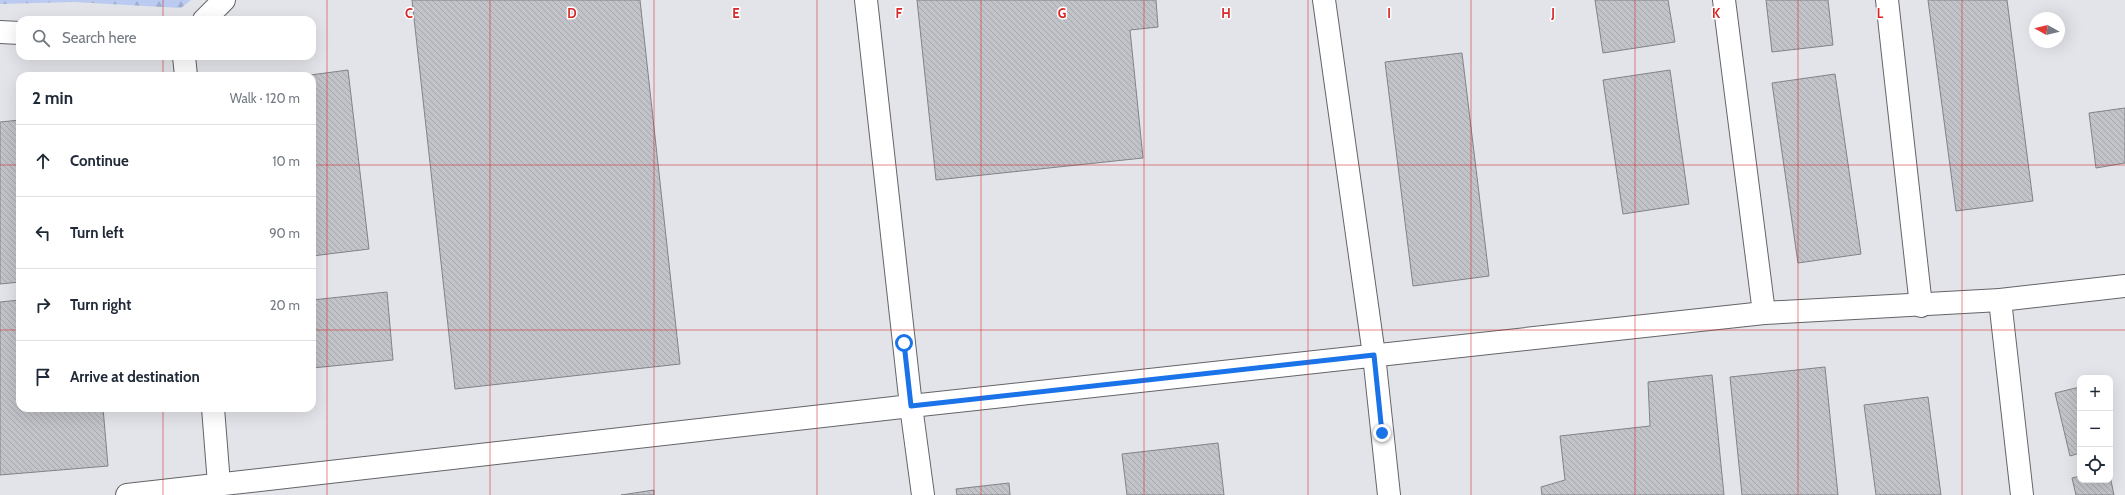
<!DOCTYPE html>
<meta charset="utf-8">
<style>
:root{--surface:#fff;--page:#f6f6f7;--text:#1f2937;--muted:#747a83;--line:#e0e1e3}
body{margin:0;font-family:Cabin,sans-serif;background:var(--page);color:var(--text)}
.controls{position:absolute;right:12px;bottom:12px;display:grid;overflow:hidden;border-radius:8px;box-shadow:0 4px 16px #0002}
.controls button{width:36px;height:36px;display:grid;place-items:center;padding:0;border:0;border-bottom:1px solid var(--line);background:var(--surface);color:var(--text);font:20px sans-serif}
.compass{position:absolute;left:2029px;top:12px;width:36px;height:36px;border-radius:50%;background:var(--surface);box-shadow:0 4px 16px #0002;rotate:278deg}
.stop{position:absolute;width:12px;height:12px;margin:-9px;border:3px solid #1a73e8;border-radius:50%;background:#fff}
.stop.end{background:#1a73e8;border-color:#fff;box-shadow:0 1px 4px #0008}
.list{margin:0;padding:0;list-style:none}
h2{display:flex;justify-content:space-between;align-items:center;height:52px;margin:0;padding:0 16px;font-size:17px}
h2 small{font-size:13px;font-weight:400;color:var(--muted)}
.list li{display:grid;grid-template-columns:26px 1fr auto;gap:12px;align-items:center;box-sizing:border-box;height:72px;padding:0 16px;border-top:1px solid var(--line)}
.list b{display:block;font-size:15px;white-space:nowrap}
.list em{font-size:13px;font-style:normal;color:var(--muted)}
.icon{flex:none;width:22px;height:22px;fill:none;stroke:currentColor;stroke-width:2;stroke-linecap:round;stroke-linejoin:round}
.map{position:relative;flex:none;width:2125px;height:495px;overflow:hidden}
.search{position:absolute;background:var(--surface);box-shadow:0 4px 16px #0002;left:16px;top:16px;width:300px;height:44px;display:flex;align-items:center;gap:10px;box-sizing:border-box;padding:0 14px;border-radius:12px;color:var(--muted);font-size:15px}
.panel{position:absolute;background:var(--surface);box-shadow:0 4px 16px #0002;left:16px;top:72px;width:300px;height:340px;border-radius:12px}
.map>svg:first-child{display:block}
.forest{fill:url(#forest-firs)}
.building{fill:url(#building-back-hatch);stroke:#818387}
.lines{fill:none;stroke-linecap:round;stroke-linejoin:round}
.minor-casing{stroke:#636468;stroke-width:24}
.tertiary-casing{stroke:#636468;stroke-width:24}
.minor{stroke:#fff;stroke-width:22}
.tertiary{stroke:#fff;stroke-width:22}
.route{stroke:#1a73e8;stroke-width:5}
.grid{fill:none;stroke:#d62828;stroke-width:1;stroke-opacity:0.55}
.grid-label{font-size:13px;text-anchor:middle;font-weight:bold;fill:#d62828;stroke:#fff;stroke-width:3;stroke-linejoin:round;paint-order:stroke}
</style>
<div class="map">
<svg width="2125" height="495" viewBox="0 0 2125 495">
<defs>
<pattern id="forest-firs" width="22" height="20" patternUnits="userSpaceOnUse"><rect width="22" height="20" fill="#bbcaf0"/><path d="M5 1l3.5 6h-7zM16 11l3.5 6h-7z" fill="#a0adcd"/></pattern>
<pattern id="building-back-hatch" width="6" height="6" patternUnits="userSpaceOnUse"><rect width="6" height="6" fill="#c2c3c8"/><path d="M-1 5l2 2M0 0l6 6M5-1l2 2" fill="none" stroke="#a6a7ab"/></pattern>
</defs>
<rect width="100%" height="100%" fill="#e3e4e9"/>
<!-- forest -->
<path class="forest" d="M0,0H191L181,8L74,2L0,4Z"/>
<!-- building -->
<path class="building" d="M412,0H640L680,364L455,389Z
M917,0H1156L1158,27L1130,30L1143,158L936,180Z
M1595,0H1668L1675,42L1603,53Z
M1766,0H1828L1833,45L1772,52Z
M1928,0H2007L2033,201L1956,211Z
M1462,53L1489,276L1413,286L1385,62Z
M348,70L369,249L312,256V76H303Z
M1670,70L1689,204L1623,214L1603,80Z
M1835,74L1861,254L1798,263L1772,83Z
M2125,108V163L2096,168L2089,113Z
M20,120V282L0,284V122Z
M387,292L393,360L312,368V300Z
M20,300V408H103L108,466L0,475V302Z
M1825,367L1838,495H1742L1730,377Z
M1712,375L1724,495H1542L1541,487L1565,480L1560,436L1650,426L1648,382Z
M2080,387V453L2070,456L2055,393Z
M1928,397L1941,495H1876L1864,405Z
M1218,443L1224,495H1127L1122,454Z
M2080,476V480H2110V476L2114,495H2076L2072,478Z
M1009,483L1010,495H957L956,489Z
M654,490V495H621Z"/>
<g class="lines">
<!-- minor casing -->
<g class="minor-casing">
<path id="minor" d="M1724,0L1764,313
M1887,0L1921,306
M204,20L224,0
M0,32L20,33
M184,56L186,76
M2000,300L2022,495
M911,406L923,495
M213,408L219,484"/>
</g>
<!-- tertiary casing -->
<g class="tertiary-casing">
<path id="tertiary" d="M866,0L911,406
M1324,0L1374,355L1389,495
M127,495L911,406L1764,313L2000,300L2125,286"/>
</g>
<!-- minor -->
<use href="#minor" class="minor"/>
<!-- tertiary -->
<use href="#tertiary" class="tertiary"/>
</g>
<g class="lines">
<!-- route -->
<path class="route" d="M904,343L911,406L1374,355L1382,433"/>
</g>
<!-- grid -->
<path class="grid" d="M163,0V20M327,0V495M490,0V495M654,0V495M817,0V495M981,0V495M1144,0V495M1308,0V495M1471,0V495M1635,0V495M1798,0V495M1962,0V495M163,56V76M0,165H20M312,165H2125M0,330H20M312,330H2125M163,408V495"/>
<g class="grid-label">
<text x="409" y="18">C</text>
<text x="572" y="18">D</text>
<text x="736" y="18">E</text>
<text x="899" y="18">F</text>
<text x="1062" y="18">G</text>
<text x="1226" y="18">H</text>
<text x="1389" y="18">I</text>
<text x="1553" y="18">J</text>
<text x="1716" y="18">K</text>
<text x="1880" y="18">L</text>
</g>
</svg>
<div class="controls">
<button>+</button>
<button>−</button>
<button><svg class="icon" aria-label="locate" viewBox="0 0 24 24"><circle cx="12" cy="12" r="6"/><path d="M12 2v4M12 18v4M2 12h4M18 12h4"/></svg></button>
</div>
<svg class="compass" viewBox="-18 -18 36 36"><path d="M0-13l5 13h-10z" fill="#e53935"/><path d="M0 13l5-13h-10z" fill="#747a83"/></svg>
<div class="stop" style="left:904px;top:343px"></div>
<div class="stop end" style="left:1382px;top:433px"></div>
<div class="search"><svg class="icon" aria-label="search" viewBox="0 0 24 24"><circle cx="10" cy="10" r="6"/><path d="M15 15l6 6"/></svg>Search here</div>
<section class="panel">
<h2>2 min<small>Walk · 120 m</small></h2>
<ul class="list">
<li><svg class="icon" aria-label="ahead" viewBox="0 0 24 24"><path d="M12 20V5M6 11l6-6 6 6"/></svg><div><b>Continue</b></div><em>10 m</em></li>
<li><svg class="icon" aria-label="left" viewBox="0 0 24 24"><path d="M17 20v-9H6M10 6l-5 5 5 5"/></svg><div><b>Turn left</b></div><em>90 m</em></li>
<li><svg class="icon" aria-label="right" viewBox="0 0 24 24"><path d="M7 20v-9h11M14 6l5 5-5 5"/></svg><div><b>Turn right</b></div><em>20 m</em></li>
<li><svg class="icon" aria-label="arrive" viewBox="0 0 24 24"><path d="M6 21V4h12l-3 4 3 4H6"/></svg><div><b>Arrive at destination</b></div></li>
</ul>
</section>
</div>
